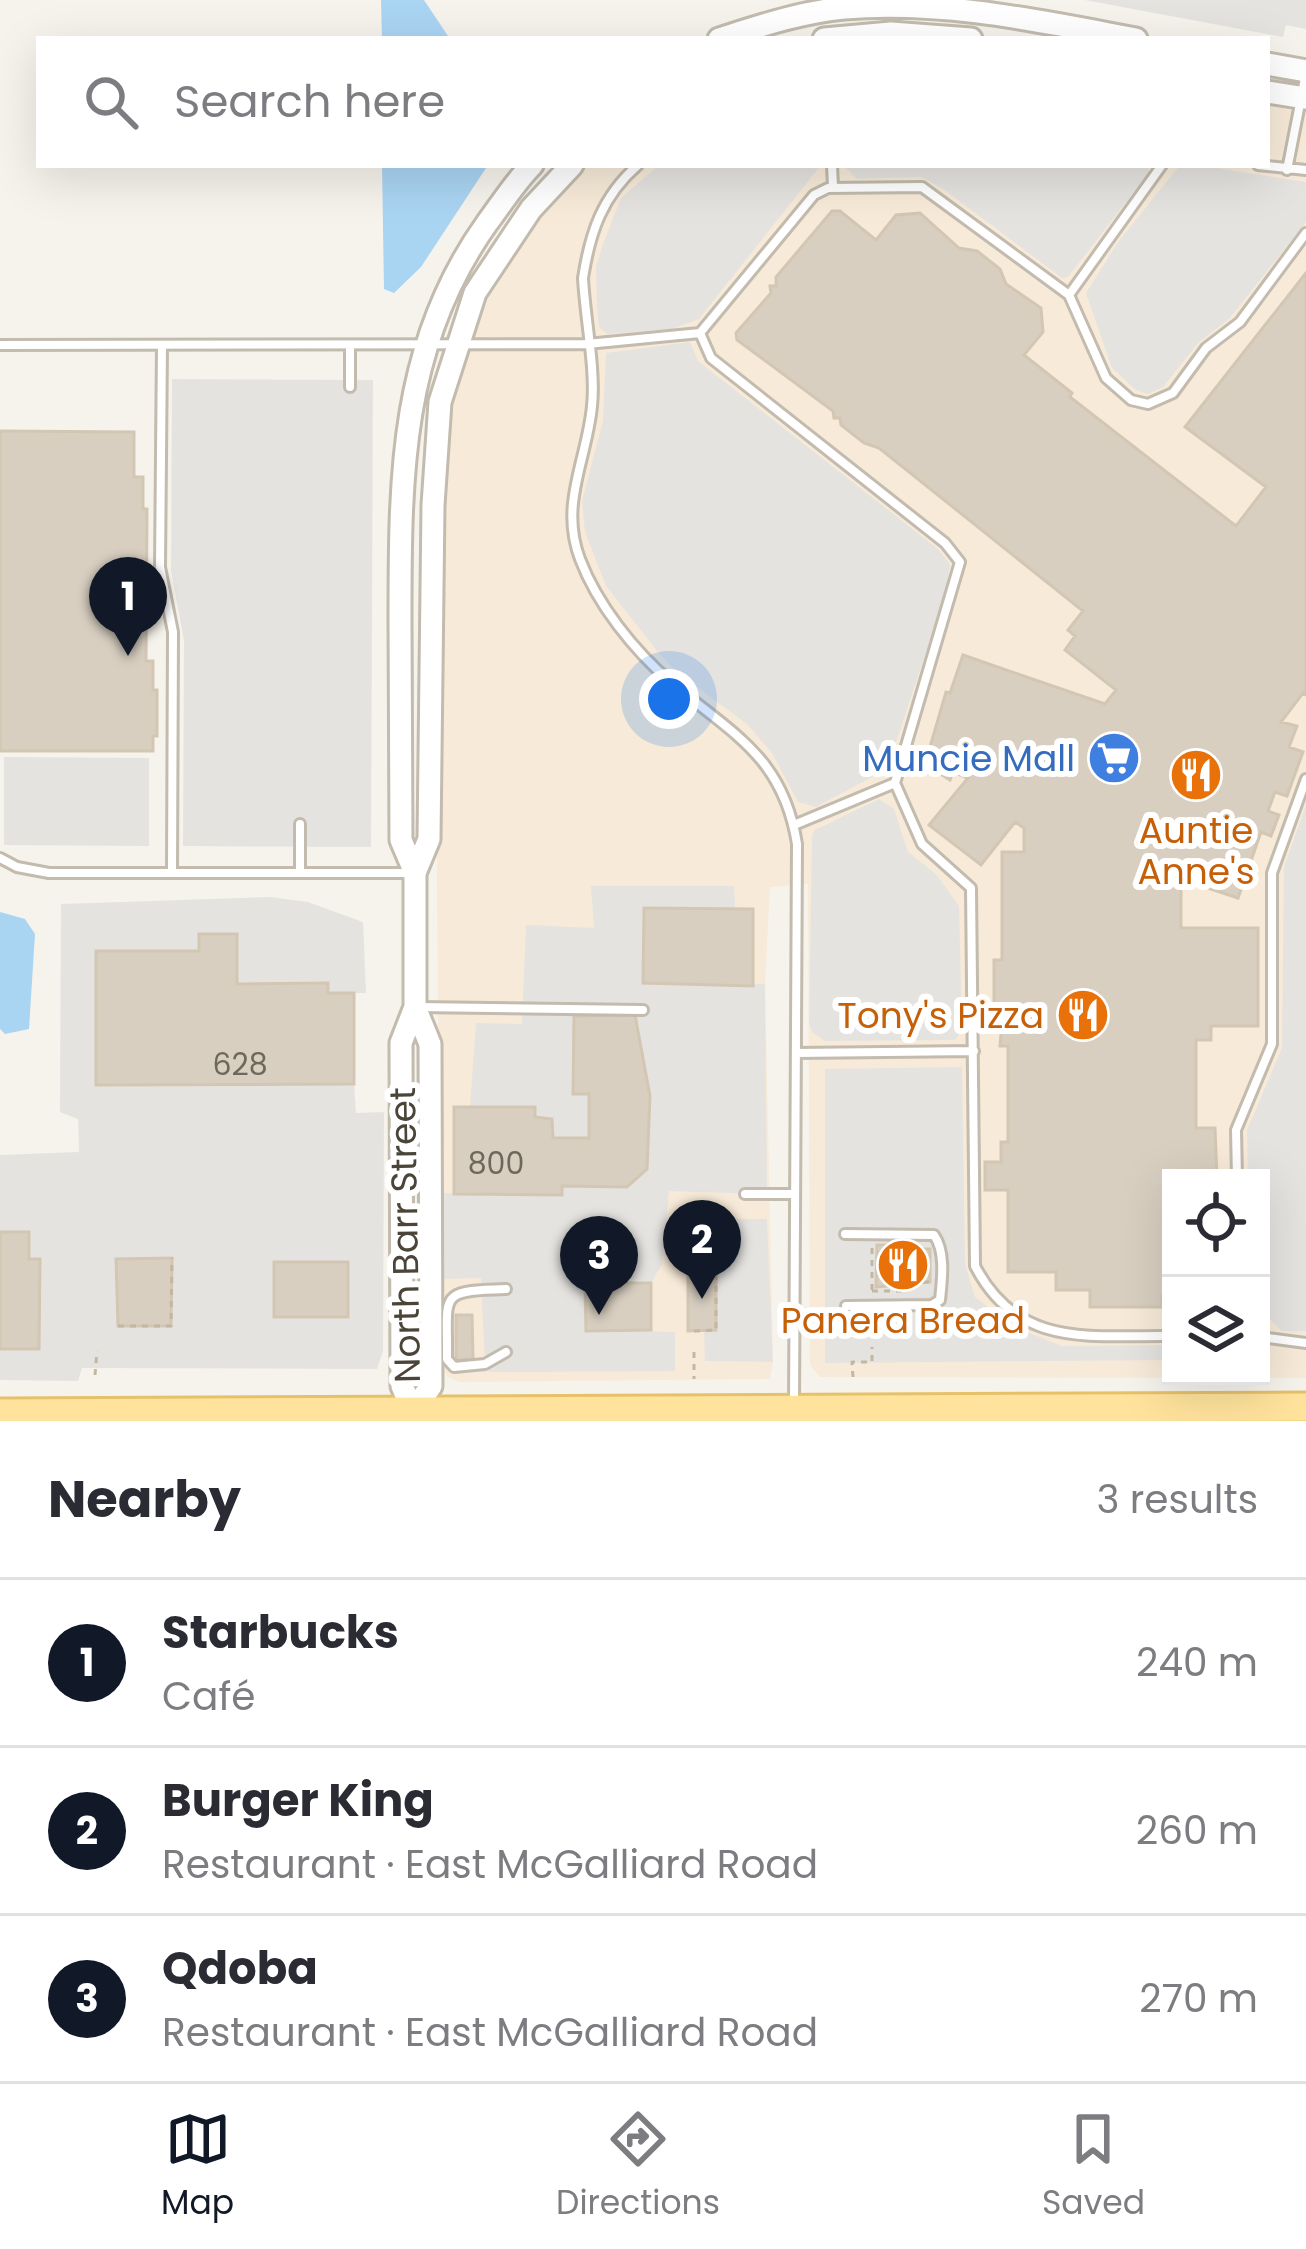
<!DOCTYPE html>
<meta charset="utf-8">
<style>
:root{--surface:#fff;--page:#f7f7f7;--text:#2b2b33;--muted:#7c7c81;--line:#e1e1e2;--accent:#111827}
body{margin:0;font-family:Poppins,sans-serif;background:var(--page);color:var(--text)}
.controls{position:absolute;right:36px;bottom:36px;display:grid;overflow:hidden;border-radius:0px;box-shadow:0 12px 48px #0002}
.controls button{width:108px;height:108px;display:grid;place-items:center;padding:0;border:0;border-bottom:3px solid var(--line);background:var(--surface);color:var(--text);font:60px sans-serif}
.you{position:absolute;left:669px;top:699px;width:42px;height:42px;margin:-30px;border:9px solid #fff;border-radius:50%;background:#1a73e8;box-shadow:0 0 0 18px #1a73e833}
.badge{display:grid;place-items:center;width:78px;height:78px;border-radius:50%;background:var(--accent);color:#fff;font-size:39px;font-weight:700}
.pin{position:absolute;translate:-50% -99px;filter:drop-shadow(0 3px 6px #0008)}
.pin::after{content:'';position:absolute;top:63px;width:42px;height:36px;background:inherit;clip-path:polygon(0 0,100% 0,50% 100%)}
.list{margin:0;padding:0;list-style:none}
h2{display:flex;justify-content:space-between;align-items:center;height:156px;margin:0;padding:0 48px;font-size:51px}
h2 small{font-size:39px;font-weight:400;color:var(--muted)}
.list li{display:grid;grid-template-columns:78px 1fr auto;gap:36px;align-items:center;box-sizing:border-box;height:168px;padding:0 48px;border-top:3px solid var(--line)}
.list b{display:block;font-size:45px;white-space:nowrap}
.list p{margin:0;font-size:39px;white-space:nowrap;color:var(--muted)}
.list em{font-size:39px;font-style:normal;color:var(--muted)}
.icon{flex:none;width:66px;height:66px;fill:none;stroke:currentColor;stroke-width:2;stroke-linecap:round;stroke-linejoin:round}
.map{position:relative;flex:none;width:1306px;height:1421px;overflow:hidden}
.search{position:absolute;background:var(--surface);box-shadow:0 12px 48px #0002;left:36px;right:36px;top:36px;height:132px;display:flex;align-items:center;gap:30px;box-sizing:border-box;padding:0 42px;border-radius:0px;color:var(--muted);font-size:45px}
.sheet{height:660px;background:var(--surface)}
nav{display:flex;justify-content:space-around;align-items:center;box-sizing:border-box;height:168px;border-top:3px solid var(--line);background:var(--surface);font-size:33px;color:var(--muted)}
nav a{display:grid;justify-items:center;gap:6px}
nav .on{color:var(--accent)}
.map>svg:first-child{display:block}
.commercial{fill:#f7ead8;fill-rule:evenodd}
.parking{fill:#e5e3e0}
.water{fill:#a9d4f2}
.building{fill:#d8cfc1;stroke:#d3c7b4;stroke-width:3}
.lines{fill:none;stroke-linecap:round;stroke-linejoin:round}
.service-casing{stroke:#c2bbae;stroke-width:14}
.tertiary-casing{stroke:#c2bbae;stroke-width:27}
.primary-casing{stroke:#e6c16a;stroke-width:33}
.path{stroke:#c4b79f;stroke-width:3;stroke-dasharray:6 6;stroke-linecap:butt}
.service{stroke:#fff;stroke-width:8}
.tertiary{stroke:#fff;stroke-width:21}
.primary{stroke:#ffe39c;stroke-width:27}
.labels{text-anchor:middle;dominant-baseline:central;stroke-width:12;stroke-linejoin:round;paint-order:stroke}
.number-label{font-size:30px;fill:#6e675b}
.shop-label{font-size:36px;fill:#366cbe;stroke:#fff;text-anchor:end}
.food-label{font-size:36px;fill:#c56008;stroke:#fff}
.street-label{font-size:36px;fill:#4b4439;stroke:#fff}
</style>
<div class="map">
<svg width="1306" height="1421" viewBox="0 0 1306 1421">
<rect width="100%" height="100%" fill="#f6f3ec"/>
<!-- commercial -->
<path class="commercial" d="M1267,100L1306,107V1378L820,1377L810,1365L808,884L770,887L765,984L773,1362L770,1379L460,1382L447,1377L441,1360L437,883L440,447L447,401L477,315L540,212L582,165H1267ZM1171,1178H1261V1376H1171Z"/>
<!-- parking -->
<path class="parking" d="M1085,0H1306V29L1286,25L1283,37Z
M659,165H821L699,319L672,329L607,334L599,327L597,305L596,267L603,244L621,198Z
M843,165H1148L1149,166L1148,174L1068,277L1062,278L946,191L922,177L857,179Z
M1197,165L1306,182V222L1229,319L1198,343L1163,387L1148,394L1136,390L1112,368L1086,293L1118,242L1176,170L1182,165Z
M690,342L698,361L938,549L950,564L945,595L887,769L816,807L798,802L772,753L748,725L676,671L658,652L606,586L585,532L582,501L603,421L606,353Z
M172,379L373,380L371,847L183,846L184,641L171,570Z
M4,757L149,758V846L4,845Z
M879,799L894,809L908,852L936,874L959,906L962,1030L955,1040L825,1041L812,1032L809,1024L812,835L815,830Z
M1306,805V1331H1282L1264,1314L1261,1178H1248L1247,1130L1282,1048L1284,867Z
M591,886H734L735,909L644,908L643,983L765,984L767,1194L669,1191L662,1264L651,1283L585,1284L586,1330L675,1332V1371L489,1372L485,1364L481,1278L439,1279L440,1193L562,1195V1186L647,1169L650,1096L635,1015L574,1017L573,1093L589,1094V1138H553L552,1119L535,1117V1107H470L476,1023L522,1024L526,925L594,928Z
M270,897L308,902L363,922L366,993H328L327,983L237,984L236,934H199V951H96V1084H354L356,1113L384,1112L383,1351L377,1369L82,1368L78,1381L0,1380V1349L39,1348L40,1260L29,1259V1232H0V1155L79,1152L78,1119L60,1112L61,904Z
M962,1067L965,1264L975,1297L1014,1327L1062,1346L1171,1345V1360L825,1363V1069Z
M716,1219H767L773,1362L705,1361L704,1331L716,1330Z"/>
<!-- water -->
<path class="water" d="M381,0H424L450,39H382Z
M382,165H488L421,267L394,293L384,289Z
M0,912L25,919L35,934L29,1029L5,1034L0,1029Z"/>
<!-- building -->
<path class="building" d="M832,211H840L876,240L896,215L920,213L959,248L977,251L1000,269L1006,284L1041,308L1043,332L1024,355L1072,393L1070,397L1236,526L1266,487L1185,427L1306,273V695L1303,693L1281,722L1297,726L1289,747L1303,752L1287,796L1275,792L1268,811L1279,815L1271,836L1261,832L1238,898L1181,879V928H1258V1026H1211V1040H1196V1128H1215L1217,1178H1171V1299L1162,1296V1307H1090V1290H1056V1272H1008V1190H985V1162H1001V1142H1008V1046H1000L1003,1011H994V960H1002V852H1024V828L1015,822L981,865L929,825L968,778L953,772L950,780L925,764L946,692L950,693L963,655L1105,704L1116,690L1065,650L1075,636L1068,630L1083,611L879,448L864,443L841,425L840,418H834L833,411L737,340L736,333L771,293L770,286H776V277Z
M0,431L134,432V477H143V509H147L146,661H153V690H157V736H153V751H0Z
M644,908L753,909V986L643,983Z
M199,934H237V984L328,983V993H354V1084L96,1085V951H199Z
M635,1015L650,1096L647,1169L627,1187L562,1186V1195L454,1194V1107H535V1117L552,1119L553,1138H589V1094H573L574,1016Z
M0,1232H29V1259H40L39,1349H0Z
M889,1239H912V1249H930V1282L876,1287L877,1245H889Z
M172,1258L171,1326H118L116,1259Z
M274,1262H348V1317H274Z
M688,1268H716V1330L688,1331Z
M585,1283H651V1330L586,1331Z
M456,1315H472L473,1359L456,1360Z"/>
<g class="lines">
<!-- service casing -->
<g class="service-casing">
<path id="service" d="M638,165C602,196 590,233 583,278C585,317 596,371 592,406C587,460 559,504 580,559C597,604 634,651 672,683C732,734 783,756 797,844L794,1405
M832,165L833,187
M1258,165L1306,170
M1287,170L1306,73
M1069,295L1162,165
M700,333L711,358L945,543L960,562L895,783L922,844L971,888L975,1266C1018,1349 1090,1335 1171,1336
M0,345L587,344L700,333L814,195L828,188L922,187L1069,295L1106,378L1131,400L1148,404L1173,393L1206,348L1240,322L1306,233
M162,345L160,567L173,632L172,873
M350,345V387
M794,825L895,783
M0,858L17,867L49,873H413
M300,873V824
M416,1007L643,1010
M796,1053L974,1051
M1237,1178L1236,1130L1272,1044V873L1306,779
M745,1194H794
M845,1234L934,1235C946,1252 942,1280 940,1300L932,1305L846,1306
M506,1289C436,1291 448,1294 447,1359L454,1367L485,1364L506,1352
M1261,1337L1306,1343"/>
</g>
<!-- tertiary casing -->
<g class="tertiary-casing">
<path id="tertiary" d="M719,39C760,26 801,12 844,8C944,0 1039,21 1136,39
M824,39L891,33L971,39
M1267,64L1306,71
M1267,92L1306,98
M415,873L401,840C401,767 400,693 400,620C400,476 400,345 487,223C502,203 515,182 532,165
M413,1411L402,1386L401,1043L415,1007V873L429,839L433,505L440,402L475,293L531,209L572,165
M413,1411L431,1386L430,1044L415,1007"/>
</g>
<!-- primary casing -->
<g class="primary-casing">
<path id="primary" d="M0,1413L1306,1407"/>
</g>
<!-- path -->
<path class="path" d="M872,1248V1292
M872,1291H904V1282H929
M944,1311H974
M118,1326H171L172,1258
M694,1331L716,1330V1268
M694,1352V1379
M95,1375L97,1351
M853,1377L852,1362H872V1347"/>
<!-- service -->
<use href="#service" class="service"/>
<!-- tertiary -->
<use href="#tertiary" class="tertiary"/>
<!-- primary -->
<use href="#primary" class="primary"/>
</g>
<!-- icons -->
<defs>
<g id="supermarket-disc" transform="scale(2.7)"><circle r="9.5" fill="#3f7fe0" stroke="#fff"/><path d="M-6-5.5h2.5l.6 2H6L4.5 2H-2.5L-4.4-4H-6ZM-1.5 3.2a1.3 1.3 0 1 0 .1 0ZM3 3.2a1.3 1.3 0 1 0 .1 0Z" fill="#fff"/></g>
<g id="restaurant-disc" transform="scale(2.7)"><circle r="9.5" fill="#e8710a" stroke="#fff"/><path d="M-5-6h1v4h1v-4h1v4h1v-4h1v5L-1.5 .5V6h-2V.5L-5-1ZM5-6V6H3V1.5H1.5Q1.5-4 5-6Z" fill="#fff"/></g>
</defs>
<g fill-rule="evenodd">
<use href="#supermarket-disc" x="1114" y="758"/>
<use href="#restaurant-disc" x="1196" y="775"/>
<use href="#restaurant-disc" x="1083" y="1015"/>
<use href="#restaurant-disc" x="903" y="1265"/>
</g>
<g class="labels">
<!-- number labels -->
<g class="number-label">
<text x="240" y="1064">628</text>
<text x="496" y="1163">800</text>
</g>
<!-- shop labels -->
<g class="shop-label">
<text x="1075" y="758">Muncie Mall</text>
</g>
<!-- food labels -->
<g class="food-label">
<text x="1196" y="830">Auntie<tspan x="1196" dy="41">Anne's</tspan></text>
<text x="1044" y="1015" text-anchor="end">Tony's Pizza</text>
<text x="903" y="1320">Panera Bread</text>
</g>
<!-- street labels -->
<g class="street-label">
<text transform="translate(405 1235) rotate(-91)">North Barr Street</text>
</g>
</g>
</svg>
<div class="controls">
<button><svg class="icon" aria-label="locate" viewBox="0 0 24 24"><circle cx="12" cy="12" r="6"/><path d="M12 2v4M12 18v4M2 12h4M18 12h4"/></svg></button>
<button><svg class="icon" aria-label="layers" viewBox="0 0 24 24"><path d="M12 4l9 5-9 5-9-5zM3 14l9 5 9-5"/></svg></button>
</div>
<div class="you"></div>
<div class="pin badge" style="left:128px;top:656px">1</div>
<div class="pin badge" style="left:702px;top:1299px">2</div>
<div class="pin badge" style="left:599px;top:1315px">3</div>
<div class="search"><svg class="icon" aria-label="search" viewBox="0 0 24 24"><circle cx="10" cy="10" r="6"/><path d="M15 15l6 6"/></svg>Search here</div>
</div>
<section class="sheet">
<h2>Nearby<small>3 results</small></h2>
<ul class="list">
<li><span class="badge">1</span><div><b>Starbucks</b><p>Café</p></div><em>240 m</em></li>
<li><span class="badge">2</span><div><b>Burger King</b><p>Restaurant · East McGalliard Road</p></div><em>260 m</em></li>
<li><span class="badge">3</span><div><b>Qdoba</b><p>Restaurant · East McGalliard Road</p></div><em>270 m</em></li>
</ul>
</section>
<nav>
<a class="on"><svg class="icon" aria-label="map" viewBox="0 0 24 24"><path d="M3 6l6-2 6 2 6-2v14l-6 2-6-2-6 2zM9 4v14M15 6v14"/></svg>Map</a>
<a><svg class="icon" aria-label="directions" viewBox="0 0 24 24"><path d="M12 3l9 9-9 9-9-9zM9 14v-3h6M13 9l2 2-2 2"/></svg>Directions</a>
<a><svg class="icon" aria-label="saved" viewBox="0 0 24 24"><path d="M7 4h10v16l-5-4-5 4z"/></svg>Saved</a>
</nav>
